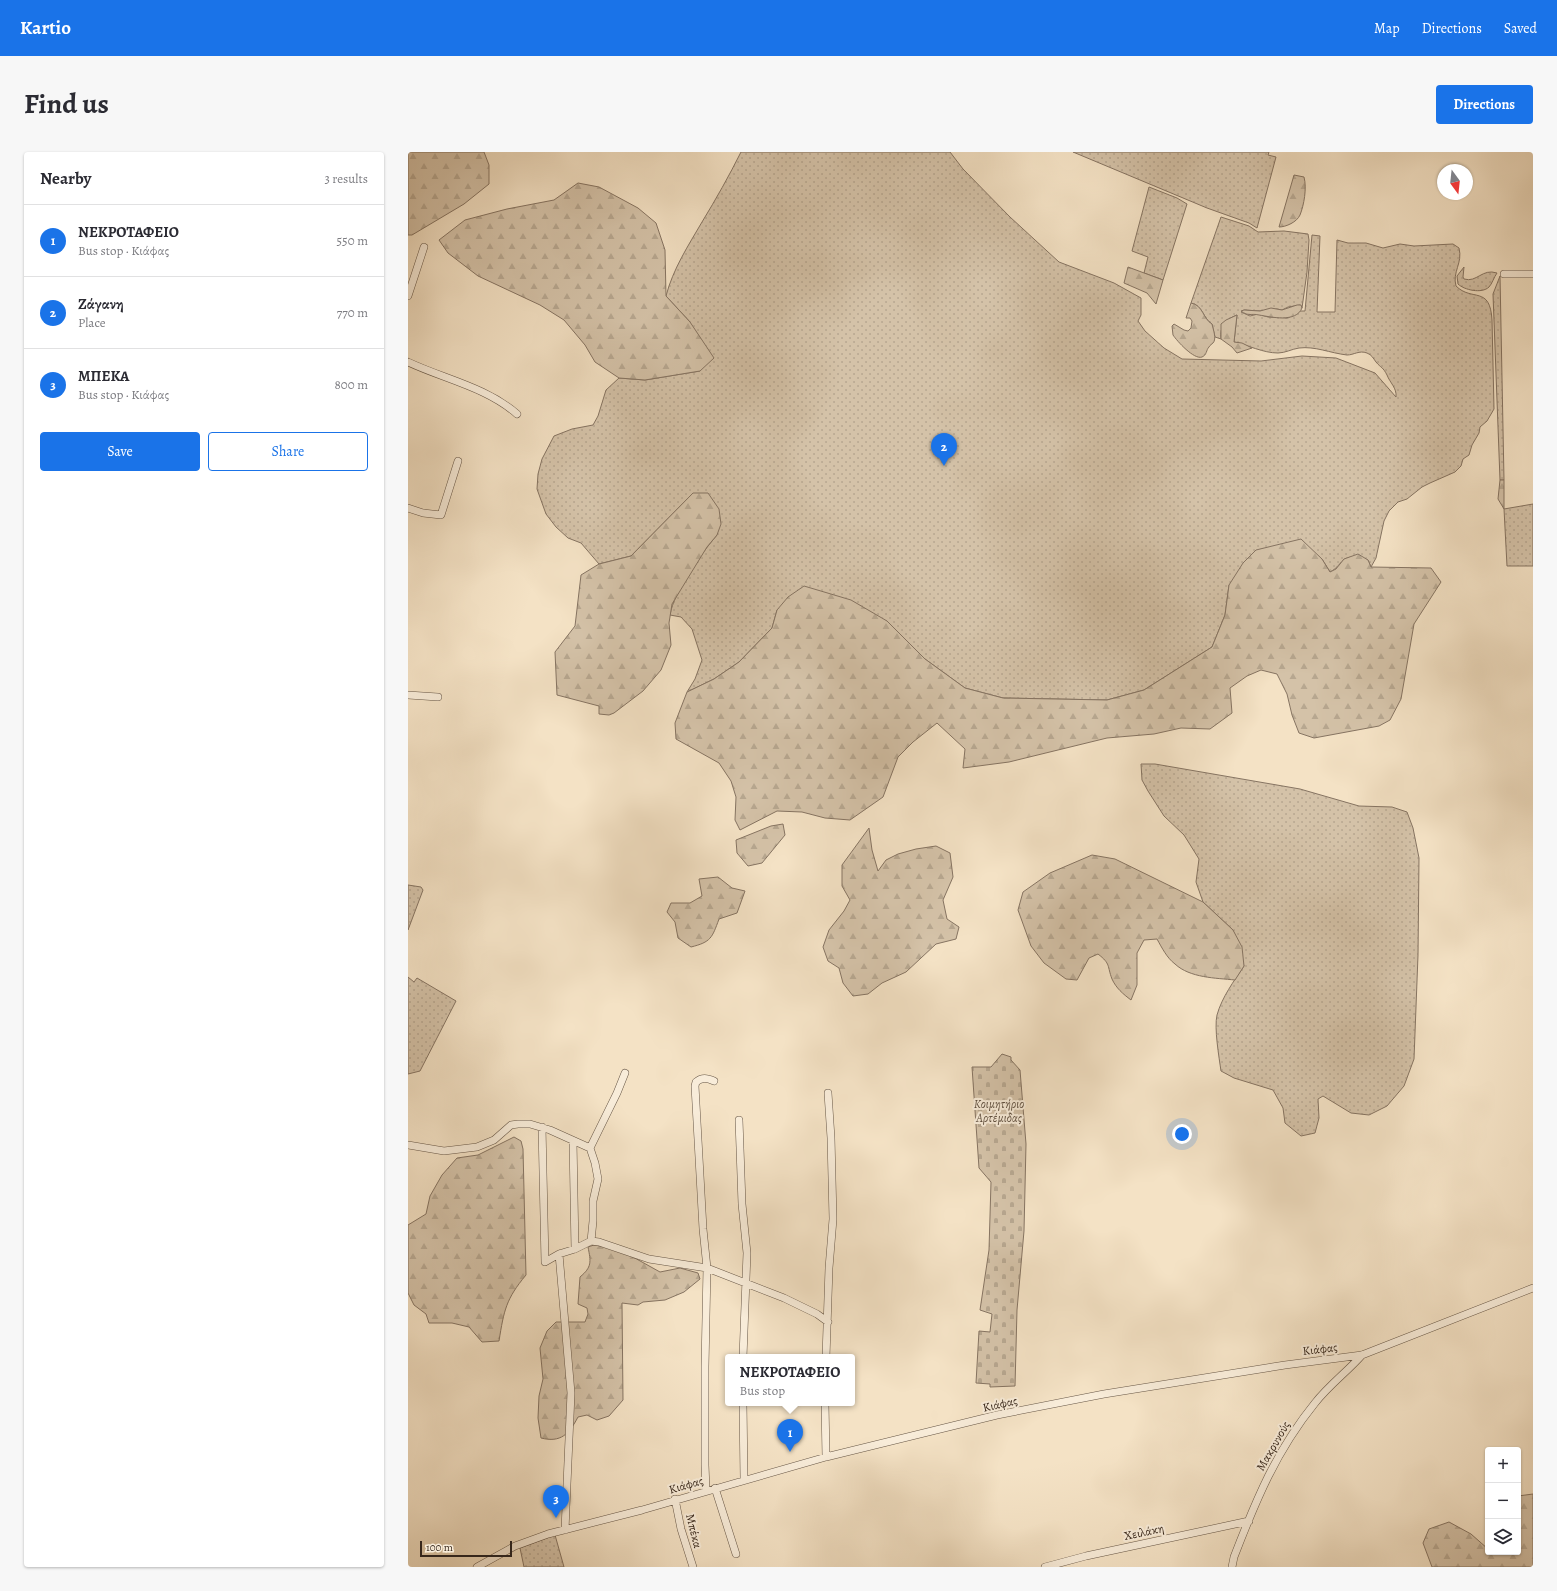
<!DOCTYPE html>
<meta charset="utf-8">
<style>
:root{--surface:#fff;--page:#f7f7f7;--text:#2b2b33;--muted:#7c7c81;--line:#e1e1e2;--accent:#1a73e8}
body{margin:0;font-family:Alegreya,serif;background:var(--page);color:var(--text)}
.controls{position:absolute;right:12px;bottom:12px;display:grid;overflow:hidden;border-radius:4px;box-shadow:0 1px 3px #0004}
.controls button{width:36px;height:36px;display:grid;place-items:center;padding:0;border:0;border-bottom:1px solid var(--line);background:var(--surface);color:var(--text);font:20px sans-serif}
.compass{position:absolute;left:1029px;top:12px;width:36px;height:36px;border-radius:50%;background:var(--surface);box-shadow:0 1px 3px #0004;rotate:165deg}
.scale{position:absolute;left:12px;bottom:10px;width:92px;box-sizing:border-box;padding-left:4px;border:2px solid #37271b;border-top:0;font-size:11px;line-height:14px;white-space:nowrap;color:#37271b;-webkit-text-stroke:3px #f8ecd9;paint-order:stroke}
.you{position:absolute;left:774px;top:982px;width:14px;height:14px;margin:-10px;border:3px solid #fff;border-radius:50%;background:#1a73e8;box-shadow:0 0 0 6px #1a73e833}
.badge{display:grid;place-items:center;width:26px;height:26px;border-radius:50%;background:var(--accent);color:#fff;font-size:13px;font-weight:700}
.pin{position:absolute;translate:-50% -33px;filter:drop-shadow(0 1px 2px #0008)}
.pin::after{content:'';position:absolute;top:21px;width:14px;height:12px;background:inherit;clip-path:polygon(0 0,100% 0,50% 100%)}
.popup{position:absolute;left:317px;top:1202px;width:130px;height:52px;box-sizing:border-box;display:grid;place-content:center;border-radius:4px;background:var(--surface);filter:drop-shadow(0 1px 3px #0005);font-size:13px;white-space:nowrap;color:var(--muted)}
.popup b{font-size:15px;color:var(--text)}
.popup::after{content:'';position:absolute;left:50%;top:100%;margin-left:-8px;border:8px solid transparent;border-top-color:var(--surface)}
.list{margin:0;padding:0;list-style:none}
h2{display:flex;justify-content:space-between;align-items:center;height:52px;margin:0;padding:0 16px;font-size:17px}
h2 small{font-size:13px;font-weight:400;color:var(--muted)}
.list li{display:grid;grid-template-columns:26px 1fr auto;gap:12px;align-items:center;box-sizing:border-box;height:72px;padding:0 16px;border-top:1px solid var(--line)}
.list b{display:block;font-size:15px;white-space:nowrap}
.list p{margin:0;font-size:13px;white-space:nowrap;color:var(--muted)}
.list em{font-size:13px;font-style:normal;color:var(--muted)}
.actions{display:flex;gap:8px;padding:12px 16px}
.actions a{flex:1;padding:9px 0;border:1px solid var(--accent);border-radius:4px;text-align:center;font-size:14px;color:var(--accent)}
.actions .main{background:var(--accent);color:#fff}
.icon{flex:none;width:22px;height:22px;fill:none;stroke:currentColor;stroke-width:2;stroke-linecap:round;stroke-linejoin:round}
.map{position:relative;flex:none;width:1125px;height:1415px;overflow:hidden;border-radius:4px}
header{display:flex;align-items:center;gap:24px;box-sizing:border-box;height:56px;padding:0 20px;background:var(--accent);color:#fff}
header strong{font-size:19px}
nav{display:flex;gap:22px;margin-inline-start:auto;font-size:14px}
.intro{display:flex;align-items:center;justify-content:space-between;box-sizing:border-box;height:96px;padding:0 24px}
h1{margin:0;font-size:28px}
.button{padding:10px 18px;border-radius:4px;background:var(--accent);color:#fff;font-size:14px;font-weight:700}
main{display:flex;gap:24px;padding:0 24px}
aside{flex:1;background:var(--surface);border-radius:4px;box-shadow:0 1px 3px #0004}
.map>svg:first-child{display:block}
.grass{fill:url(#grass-dots);stroke:#867462}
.forest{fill:url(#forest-firs);stroke:#867462}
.cemetery{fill:url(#cemetery-stones);stroke:#867462}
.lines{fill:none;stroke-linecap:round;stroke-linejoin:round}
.minor-casing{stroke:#665646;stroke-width:8}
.minor{stroke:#f8ecd9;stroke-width:7}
.labels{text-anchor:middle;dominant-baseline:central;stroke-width:4;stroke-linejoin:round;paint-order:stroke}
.park-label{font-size:12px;font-style:italic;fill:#5e4e3e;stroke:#f8ecd9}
.street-label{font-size:12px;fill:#37271b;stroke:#f8ecd9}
</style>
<header>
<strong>Kartio</strong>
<nav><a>Map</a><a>Directions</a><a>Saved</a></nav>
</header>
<div class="intro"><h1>Find us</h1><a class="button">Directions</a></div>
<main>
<aside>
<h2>Nearby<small>3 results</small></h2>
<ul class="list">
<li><span class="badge">1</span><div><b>ΝΕΚΡΟΤΑΦΕΙΟ</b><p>Bus stop · Κιάφας</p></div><em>550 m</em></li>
<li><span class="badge">2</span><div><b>Ζάγανη</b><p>Place</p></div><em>770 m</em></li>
<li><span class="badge">3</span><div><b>ΜΠΕΚΑ</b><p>Bus stop · Κιάφας</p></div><em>800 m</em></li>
</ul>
<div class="actions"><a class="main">Save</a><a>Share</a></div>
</aside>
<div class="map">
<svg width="1125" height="1415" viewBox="0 0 1125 1415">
<defs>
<pattern id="grass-dots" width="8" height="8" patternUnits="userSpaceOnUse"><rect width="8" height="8" fill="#d4c2a8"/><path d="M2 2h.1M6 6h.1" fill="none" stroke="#b7a790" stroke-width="1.8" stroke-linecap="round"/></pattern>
<pattern id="forest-firs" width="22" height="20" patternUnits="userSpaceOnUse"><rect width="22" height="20" fill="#d4c2a8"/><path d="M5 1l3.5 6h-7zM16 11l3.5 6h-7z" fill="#b7a790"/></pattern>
<pattern id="cemetery-stones" width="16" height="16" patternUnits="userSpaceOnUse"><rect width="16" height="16" fill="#d4c2a8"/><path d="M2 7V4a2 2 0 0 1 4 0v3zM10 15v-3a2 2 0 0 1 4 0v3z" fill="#b7a790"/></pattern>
</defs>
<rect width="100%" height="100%" fill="#f4e2c5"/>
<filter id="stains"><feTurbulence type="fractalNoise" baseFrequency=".005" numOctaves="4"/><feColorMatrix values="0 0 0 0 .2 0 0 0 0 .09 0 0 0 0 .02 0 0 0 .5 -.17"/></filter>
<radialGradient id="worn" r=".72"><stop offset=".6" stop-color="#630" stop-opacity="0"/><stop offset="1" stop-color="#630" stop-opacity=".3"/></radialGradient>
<!-- grass -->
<path class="grass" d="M333,0H542L555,17L602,65L651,110L706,131L733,146V163L730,169L737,179L756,196L774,207L853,209L894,204L928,206L967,221L988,245C989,236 982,231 979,223C975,215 973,216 968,210C965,206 964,203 959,201C951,198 946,203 939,203C922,201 907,194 891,196C884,197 877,201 870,201C855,201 840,193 826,190L829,163C818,167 811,175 813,187L807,185L804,172C795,167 795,153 783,151L813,65L841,74L850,80L876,79L900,82L901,88L899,120L894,156L892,153L880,155L874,158L869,157L852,159L836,158L833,160L842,164L850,162L860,165L880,166L892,159H897L904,83L912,84L909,160H927L929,88L940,91H958L975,96L992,92L1006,94L1045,92L1051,96C1055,111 1044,120 1048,134C1064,150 1082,133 1084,168L1086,257L1079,269L1072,275L1071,281L1064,293L1061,303L1055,307L1053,314L1047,320L1022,331L1014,335L999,347L990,350L981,359L976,369L968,406L963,415L960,408C954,406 943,403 937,407C932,410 930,416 922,420L914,407L821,433L817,463L804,495L736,538L699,548L595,546L557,536L517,507L479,469L369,458L364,476L331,510L306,527L279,540L287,527L294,508L284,477L273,465L262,463C266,439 293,402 309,383L285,341L223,404L191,412L173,391L160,386L148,375L138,362L129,337L130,322L134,307L146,284L164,277L185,273L190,264L198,238L211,226L237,228L292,219L282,170L258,144C265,117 280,94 294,70C308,47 321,24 333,0Z
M665,0H861L860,3L868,5L849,76L841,71L799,56Z
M741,35L769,46L779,52L755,128L736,121L740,105L724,99Z
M1056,115L1055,125L1056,127C1069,131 1074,116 1089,121C1086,125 1084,132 1081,135C1074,142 1056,138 1050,132L1049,124Z
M1092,124L1096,328H1092L1085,142Z
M1125,352V414H1099L1096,357Z
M733,612H747L892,637L951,654L984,655L999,660L1005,676L1011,706L1010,803L1006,907L996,934L979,954L961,963L943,961L915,944L910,947L911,966L907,981L893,984L877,971L875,956L865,938L826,926L813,919C811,905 806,876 809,863C814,845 826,829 836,814L825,778L795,750L788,730L791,707L776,683L756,664L740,639L734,628Z
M0,733L13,735L15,738L0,778Z
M0,825L6,830L9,826L48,849L12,919L0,922Z
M147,1383L156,1415H116L112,1396Z"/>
<!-- forest -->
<path class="forest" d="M0,0H76L81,13V32L56,52L4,83H0Z
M886,23L896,25C899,36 896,53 892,63C889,70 878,75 871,75Z
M170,31L191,35L230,56L248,71L257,98L258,144L282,170L306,206L292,219L237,228L211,226L187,210L177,193L156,168L132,153L70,124L40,101L31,88L57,68L99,57L146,48Z
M720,115L755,128L748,152L739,141L716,131Z
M783,151C795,153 795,167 804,172C805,177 809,187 805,191C804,192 802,193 801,195C798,198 799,203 794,205C786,208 769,189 765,183L764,174L766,172L776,178L780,179L783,176L784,169L782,166H778Z
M889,153H893L894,156C888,171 863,165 851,163C843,161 841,165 833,159L836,158L852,159L863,156L874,158Z
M829,163L826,190L834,191L844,196L829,201L824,195L813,187V172L818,168Z
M1092,328H1096V357L1090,347Z
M285,341H300L311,357L313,372L309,383L299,395L264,452L261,471L263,493L253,518L235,539L206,561L201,563L191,562V554L149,543L147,500L167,474L173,423L191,412L223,404Z
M893,387L914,407L922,420L928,417L936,407L950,402L960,408L963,415L1023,416L1033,430L1006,472L993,547L982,568L971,574L906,586L891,581L884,563L879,542L869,522L853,518L839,524L822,536L824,561L802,577L773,576L746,582L699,586L601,610L555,616L557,597L529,571L505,590L490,605L475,645L442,668L417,666L394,660L369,659L332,678L327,668L328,645L323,629L311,611L268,587L267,571L279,540L306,527L331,510L364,476L369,458L380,445L396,434L443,448L479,469L517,507L557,536L595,546L699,548L736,538L804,495L817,463L821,433L835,411L848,398Z
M375,672L377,683L354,711L340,714L329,701L328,688L363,674Z
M461,676L464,698L470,719L478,708L490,702L508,697L528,694L542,701L545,725L535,748L539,767L551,775L548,787L528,792L498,820L474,831L460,842L445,844L435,831L431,816L420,809L415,795L421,778L436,759L442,748L434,734V713Z
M684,703L707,707L795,750L825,778L834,795L836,814L827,828C808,826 782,826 767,812C759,806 754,796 749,787L736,788L729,801V833L723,848C715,842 708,836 704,827C699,814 703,812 690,802L681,806L669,828L658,827L636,811L623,794L610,758L615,740L642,721Z
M310,725L324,736L337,739L329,761L311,767C304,786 303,790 283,795L270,786L267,770L259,760L263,751H282L294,744L291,727Z
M106,985L113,989L115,997L118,1123C98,1147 96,1158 91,1189L74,1190L61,1175L44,1171H21L18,1162L6,1153L0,1141V1073L18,1062L22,1044L34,1023L49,1006L70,1003Z
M186,1093L201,1095L225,1105L252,1120L272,1116L290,1121L292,1127L276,1140L257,1148L235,1150L230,1153L214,1151L215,1248L201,1264L189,1268L179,1263L170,1265C161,1282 153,1291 133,1286L130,1266L131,1244L135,1227L132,1196L139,1179L148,1170H177L180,1162L179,1156L170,1152L172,1125C184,1115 183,1110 180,1095Z
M1125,1342V1415H1024L1015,1391L1021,1377L1041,1370L1063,1382L1080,1397V1400H1110V1344Z"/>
<!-- cemetery -->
<path class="cemetery" d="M594,902L603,905V908L612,918L618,992L616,1079L609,1158L607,1234L582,1235V1232L568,1231L571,1179L582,1180L584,1162L572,1158L581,1098L583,1030L571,1016L564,915H583Z"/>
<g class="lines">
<!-- minor casing -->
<g class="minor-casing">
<path id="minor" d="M1096,122H1125
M0,144L16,95
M0,210C36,227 78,235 109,262
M0,356L15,361L33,363L50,309
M0,543L30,545
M331,968L334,1052L339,1101L335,1205
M134,975L137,1110L151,1102L163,1241L157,1378
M0,993L36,999L69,995L86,988L103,973L110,972H122L142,978L182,996
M183,1089L185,1069V1049L190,1027L187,1011L182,996L209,941L217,921
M167,1097L183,1089L191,1090L241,1107L299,1116L376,1146L409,1162L420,1170
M151,1102L167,1097L165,989
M418,1205L421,1116L425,1067L423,986L420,941
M335,1251L336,1327
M417,1251L418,1305
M307,1336L328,1402
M298,1338L297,1313V1215L299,1116L295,1077L287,934L288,930C294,925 299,926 306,929
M267,1347L273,1377L285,1415
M69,1415L107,1394L140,1382L234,1358L418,1305L589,1263L696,1242L877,1213L954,1203L1125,1136
M637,1415L678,1404L841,1369
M824,1415L826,1405C848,1348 868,1299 907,1251C921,1233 939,1220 954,1203"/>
</g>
<!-- minor -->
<use href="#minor" class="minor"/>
</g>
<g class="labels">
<!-- park labels -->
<g class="park-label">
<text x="591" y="952">Κοιμητήριο<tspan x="591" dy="14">Αρτέμιδας</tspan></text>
</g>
<!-- street labels -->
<g class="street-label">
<text transform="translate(912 1197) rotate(-7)">Κιάφας</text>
<text transform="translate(592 1252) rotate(-13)">Κιάφας</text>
<text transform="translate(865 1294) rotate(-60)">Μακρυνούς</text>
<text transform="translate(278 1333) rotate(-16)">Κιάφας</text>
<text transform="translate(286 1379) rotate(76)">Μπέκα</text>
<text transform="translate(736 1380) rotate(-12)">Χειλάκη</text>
</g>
</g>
<rect width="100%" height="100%" filter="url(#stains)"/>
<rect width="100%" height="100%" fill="url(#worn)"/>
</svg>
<div class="controls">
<button>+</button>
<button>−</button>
<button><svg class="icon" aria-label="layers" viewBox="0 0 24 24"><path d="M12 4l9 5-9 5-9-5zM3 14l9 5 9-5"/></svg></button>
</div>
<svg class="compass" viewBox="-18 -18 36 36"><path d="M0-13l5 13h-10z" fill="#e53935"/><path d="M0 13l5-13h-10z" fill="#7c7c81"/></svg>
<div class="scale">100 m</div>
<div class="you"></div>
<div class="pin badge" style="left:382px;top:1300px">1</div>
<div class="popup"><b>ΝΕΚΡΟΤΑΦΕΙΟ</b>Bus stop</div>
<div class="pin badge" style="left:536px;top:314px">2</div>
<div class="pin badge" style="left:148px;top:1366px">3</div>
</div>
</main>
